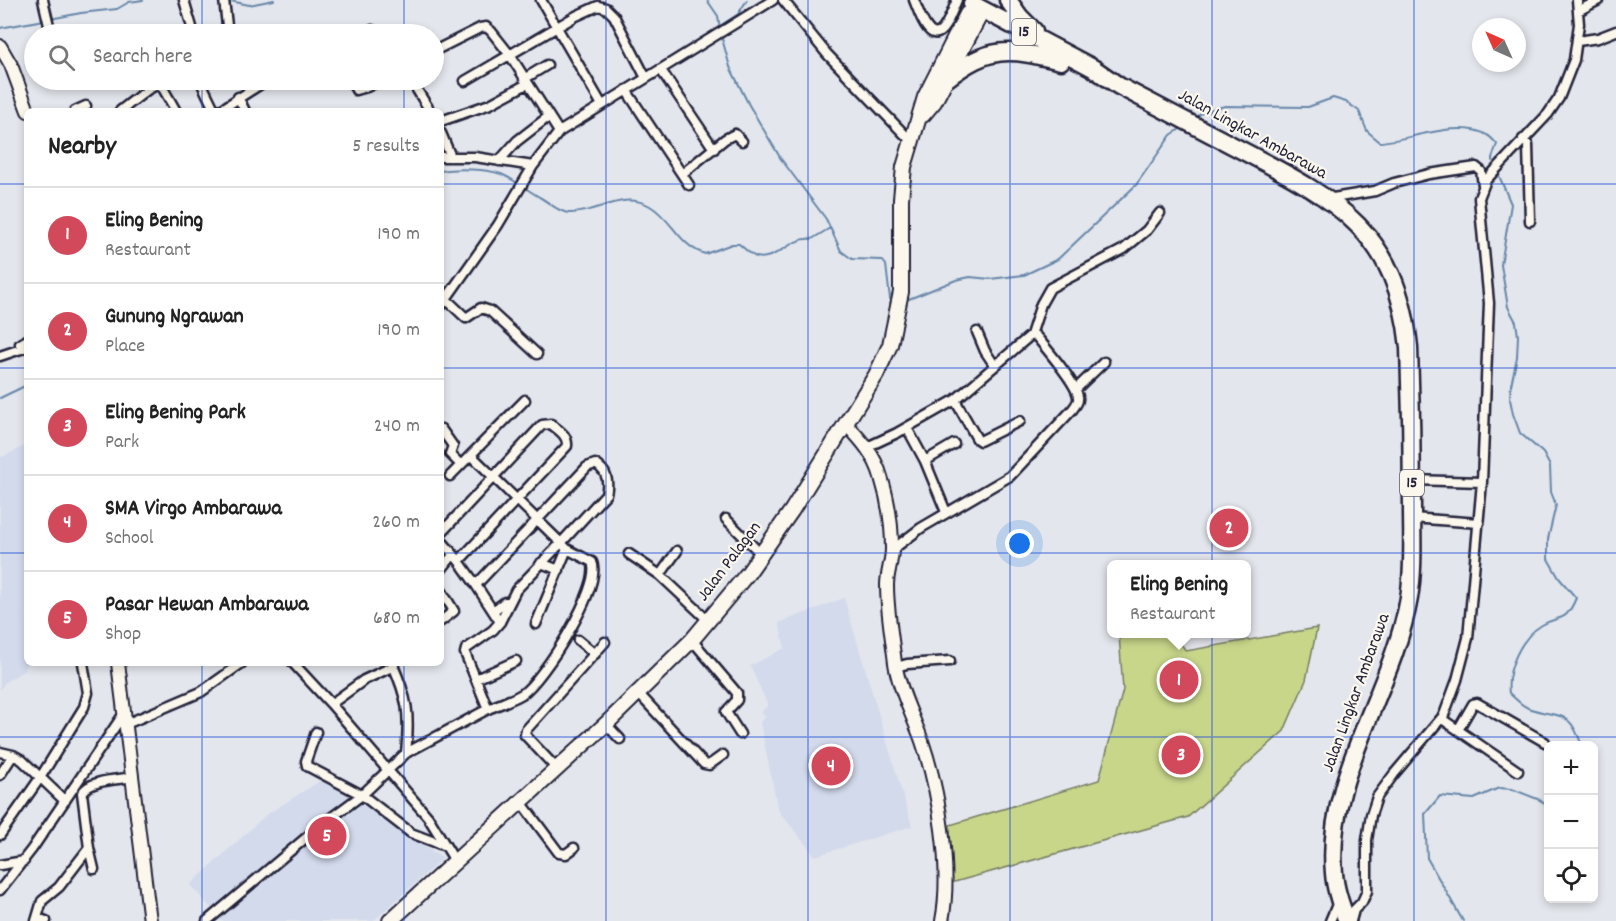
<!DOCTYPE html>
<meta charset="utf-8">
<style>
:root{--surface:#fff;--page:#f2f2f2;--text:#222;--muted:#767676;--line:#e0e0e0;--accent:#d1495b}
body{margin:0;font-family:Dekko,sans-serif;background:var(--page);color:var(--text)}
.controls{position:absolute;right:18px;bottom:18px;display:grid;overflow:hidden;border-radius:9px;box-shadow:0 3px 9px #0003}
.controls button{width:54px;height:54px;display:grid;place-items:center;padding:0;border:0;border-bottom:2px solid var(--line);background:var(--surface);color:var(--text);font:30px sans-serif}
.compass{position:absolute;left:1472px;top:18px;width:54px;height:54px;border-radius:50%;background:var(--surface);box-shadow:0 3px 9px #0003;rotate:315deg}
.you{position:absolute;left:1020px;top:544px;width:21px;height:21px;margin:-15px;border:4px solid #fff;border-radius:50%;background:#1a73e8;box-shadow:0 0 0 9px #1a73e833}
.badge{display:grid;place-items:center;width:39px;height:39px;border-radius:50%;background:var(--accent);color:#fff;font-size:20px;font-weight:700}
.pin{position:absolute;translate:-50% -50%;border:3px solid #fff;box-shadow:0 2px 6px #0006}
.popup{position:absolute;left:1107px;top:560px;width:144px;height:78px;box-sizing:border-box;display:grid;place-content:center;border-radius:9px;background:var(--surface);filter:drop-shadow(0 2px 4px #0005);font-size:20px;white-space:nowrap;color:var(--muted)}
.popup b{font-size:22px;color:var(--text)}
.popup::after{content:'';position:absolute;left:50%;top:100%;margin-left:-12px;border:12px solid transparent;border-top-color:var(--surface)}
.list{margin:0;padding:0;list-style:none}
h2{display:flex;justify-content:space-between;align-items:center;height:78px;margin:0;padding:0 24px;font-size:26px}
h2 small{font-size:20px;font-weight:400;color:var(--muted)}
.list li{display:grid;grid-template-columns:39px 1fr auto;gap:18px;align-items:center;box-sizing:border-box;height:96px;padding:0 24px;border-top:2px solid var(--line)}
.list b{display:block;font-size:22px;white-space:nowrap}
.list p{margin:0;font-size:20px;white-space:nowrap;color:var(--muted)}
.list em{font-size:20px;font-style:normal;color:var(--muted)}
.icon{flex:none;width:33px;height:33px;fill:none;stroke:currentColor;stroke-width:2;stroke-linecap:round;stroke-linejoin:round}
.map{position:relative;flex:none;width:1616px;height:921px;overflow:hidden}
.search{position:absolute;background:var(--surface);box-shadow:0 3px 9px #0003;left:24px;top:24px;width:420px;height:66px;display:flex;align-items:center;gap:15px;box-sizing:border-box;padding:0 21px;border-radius:33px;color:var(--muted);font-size:22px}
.panel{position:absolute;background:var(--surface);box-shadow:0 3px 9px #0003;left:24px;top:108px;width:420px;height:558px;border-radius:9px}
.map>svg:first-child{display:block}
.built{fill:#d2daec}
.green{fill:#c8d68a;stroke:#757c62;stroke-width:1.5}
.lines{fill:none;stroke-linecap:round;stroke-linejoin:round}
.stream{stroke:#6787aa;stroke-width:2}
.street-casing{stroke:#22223b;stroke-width:13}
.secondary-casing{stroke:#22223b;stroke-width:16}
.primary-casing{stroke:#22223b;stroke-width:18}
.highway-casing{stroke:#22223b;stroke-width:21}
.street{stroke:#fbf7ec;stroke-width:8}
.secondary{stroke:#fbf7ec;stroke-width:12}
.primary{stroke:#fbf7ec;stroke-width:14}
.highway{stroke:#fbf7ec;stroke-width:16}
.grid{fill:none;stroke:#1d4ed8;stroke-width:1.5;stroke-opacity:0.55}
.labels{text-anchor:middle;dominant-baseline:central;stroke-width:4.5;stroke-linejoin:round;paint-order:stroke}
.shield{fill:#fbf7ec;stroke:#636270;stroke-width:1.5}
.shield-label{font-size:16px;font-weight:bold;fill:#22223b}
.street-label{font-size:18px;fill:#22223b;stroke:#fbf7ec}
</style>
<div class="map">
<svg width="1616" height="921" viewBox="0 0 1616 921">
<rect width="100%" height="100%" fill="#e3e6ec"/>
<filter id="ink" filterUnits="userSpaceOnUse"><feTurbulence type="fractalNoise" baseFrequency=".0167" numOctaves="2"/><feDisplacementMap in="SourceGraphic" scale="12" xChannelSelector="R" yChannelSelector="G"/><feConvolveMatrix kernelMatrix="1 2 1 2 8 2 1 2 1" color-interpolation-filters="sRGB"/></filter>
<g filter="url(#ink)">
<!-- built -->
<path class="built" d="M27,445V661L25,670L5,682L0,690V458Z
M844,598L912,826L815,856L778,810L760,722L766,717L761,712L768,705L750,666L785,648L779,623Z
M323,779L443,858L373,921H218L215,912L190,885L266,815Z"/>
<!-- green -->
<path class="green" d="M1317,628L1306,680L1284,731L1188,817L951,883L950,825L1099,780L1123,690L1119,634H1174L1186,651Z"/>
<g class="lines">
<!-- stream -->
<path class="stream" d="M226,0L249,5L274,0
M707,0L718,16L720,29
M50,19L81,13L117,9L129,2L143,0
M720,26L738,14L747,0
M0,28L44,20
M721,35L730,67L749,105L781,159L826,219L841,251L852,259L882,260L886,265L890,299L893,300
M1195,118L1205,111L1225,106L1308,107L1333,98L1346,102L1359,111L1367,131L1380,142C1409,140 1460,119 1487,135C1491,137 1494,141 1497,144L1492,158L1495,165
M441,171C456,168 487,169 501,174C512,178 530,192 541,198C550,203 558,212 569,213C597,214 622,190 650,206C671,218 680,247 705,254L732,244H739C744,248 749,253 754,256C773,265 792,235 812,239L830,228
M1497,171L1511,204L1501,265L1508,307L1516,322L1518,336L1517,357L1511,385L1510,399L1513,414L1520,433L1543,453L1550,466L1551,492L1556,505L1548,539V559L1559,578L1576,598C1565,624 1561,614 1542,625C1521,637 1506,670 1509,693C1515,698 1521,705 1528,708C1559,719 1569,707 1582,746
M904,301L956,280L970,277L990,279L1024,275L1058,259L1136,185L1171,135L1183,127
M0,398L27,385
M1463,921L1427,858L1425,814L1440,796L1474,799L1499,788L1512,789L1540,800L1548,807"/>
<!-- street casing -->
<g class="street-casing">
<path id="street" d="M43,0L51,34
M184,0L194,34
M224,0L228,34
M541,0L602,105
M783,0L827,54L911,141
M914,0C918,9 930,50 945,26C950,18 953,9 957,0
M1578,11L1599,0
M364,34L372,30L380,34
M1578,41L1598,38L1616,31
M434,51L480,28L486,27L491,31L510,55L559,132
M661,70L714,149
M524,79L547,65
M140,80L147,90
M200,80L215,111
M351,80L356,90L367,87L381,80
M411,80L430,111
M465,81L576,16L598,6L606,8L614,16L646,78
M160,83L176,111
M626,90L689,185
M238,97L245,111
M75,111L86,106
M120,111L147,90L165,80
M219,111L267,80
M441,121L490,104L527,84
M441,133L451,157
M1523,139L1528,145L1530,221
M441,157H475L533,166
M499,161L517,141L548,117
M682,174L725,139L735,134L742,141
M1327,199L1375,191L1394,183L1429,174L1476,167L1481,171L1483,185
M446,299L466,318L481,308L490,311L537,354
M441,306L498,225L533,166L559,132L773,0
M977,332L985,351L995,366
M1031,335L1041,304L1050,288L1124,249L1147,230L1160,213
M22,349L20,344L27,340
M0,356L27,347
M1076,389L1104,362
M955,400L977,439L980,441L1020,421
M907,428L925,461L946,512
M441,429L453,446L450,454L461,465
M867,447L897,433L955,400L1031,335L1036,336C1045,347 1077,384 1078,397C1079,402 1075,406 1072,410L1010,476L921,528L892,550
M925,461L954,444
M450,476L525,400
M1412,480L1482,482
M1412,518L1479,523
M726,519L762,555
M441,533L542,425L551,424C558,430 568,435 567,446L459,561L476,585
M441,540L459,561
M629,554L660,575L709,621
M541,563L559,570
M441,570L453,555
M660,575L677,551
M441,590L454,611L441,621
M493,611L505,602L509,603
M500,622L476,585L587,467L595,464C607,470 609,482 606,494L561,543L567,549L536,624
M578,640L595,654
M692,640L737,693V700L726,712L740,734
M293,663L331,704L428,817L455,861
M392,663C408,699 410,714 406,753
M896,667L907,664L950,661
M476,679L516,661
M639,694L704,764L709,765L723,755
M331,704L364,680L394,666
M488,709C499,704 512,700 522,694C543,680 603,586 592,562L567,549
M1442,719L1518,771
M126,724L201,692L242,663
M606,724L620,739
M1458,730L1473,704L1477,703L1545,742
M316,732L306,761L307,766L362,795L411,833L445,846
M0,752L13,755
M557,769L525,735L526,730L605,642
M0,775L13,755L22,760L65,801
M521,802L559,853L566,854L574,848
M0,835L40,778L84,707L88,693L83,663
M89,848L94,869
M0,865L24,861
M0,890L32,849L125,712
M37,918L46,921
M36,921L42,901L59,887L89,848L82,793C91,779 118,780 133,777
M207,921L320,826L362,795L406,753L488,709L465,653L466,649L493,630L500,622L516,590L561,543L471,455
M1330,921L1338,902
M1351,921L1354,910L1362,902L1367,891V840L1371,815L1377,797L1394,774L1444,715L1457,680L1468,638L1482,482L1489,303L1479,198L1486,180L1548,114L1559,98L1574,60L1579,24L1577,0"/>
</g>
<!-- secondary casing -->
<g class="secondary-casing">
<path id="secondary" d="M0,46L11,65L28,111
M846,424C861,440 875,455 881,477C888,499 892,526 892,549C892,561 887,573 887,585C887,611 892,637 895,663C899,689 913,716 922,741C939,791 952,869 942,921
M118,663L150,921"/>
</g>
<!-- primary casing -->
<g class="primary-casing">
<path id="primary" d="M923,115L934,102L978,19
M390,921L606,724L692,640L748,573L792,510L876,375L890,345L901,292V199L904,167L925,97L967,14"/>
</g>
<!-- highway casing -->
<g class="highway-casing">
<path id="highway" d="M1008,0L1020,17L1034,31
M972,4L1093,68L1119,86C1161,108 1203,130 1245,152C1339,201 1397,233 1409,347C1411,400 1412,454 1412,507C1412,537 1414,568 1409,598C1393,691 1325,775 1334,873C1335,889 1341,906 1347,921
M945,80C990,45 1008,48 1061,61"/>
</g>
<!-- street -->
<use href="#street" class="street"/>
<!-- secondary -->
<use href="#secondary" class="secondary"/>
<!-- primary -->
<use href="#primary" class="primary"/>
<!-- highway -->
<use href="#highway" class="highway"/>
</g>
</g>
<!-- grid -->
<path class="grid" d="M202,0V34M404,0V34M606,0V921M808,0V921M1010,0V921M1212,0V921M1414,0V921M202,80V111M404,80V111M0,184H27M441,184H1616M0,368H27M441,368H1616M0,553H27M441,553H1616M202,663V921M404,663V921M0,737H1616"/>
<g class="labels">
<!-- shield labels -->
<g class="shield">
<rect x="1012" y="19" width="24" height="26" rx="4.5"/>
<rect x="1400" y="470" width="24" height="26" rx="4.5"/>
</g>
<g class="shield-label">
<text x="1024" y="32">15</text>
<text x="1412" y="483">15</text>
</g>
<!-- street labels -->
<g class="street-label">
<text transform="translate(1252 135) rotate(29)">Jalan Lingkar Ambarawa</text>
<text transform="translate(730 562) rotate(-53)">Jalan Palagan</text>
<text transform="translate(1357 693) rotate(-70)">Jalan Lingkar Ambarawa</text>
</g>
</g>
</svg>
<div class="controls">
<button>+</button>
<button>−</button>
<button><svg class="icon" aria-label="locate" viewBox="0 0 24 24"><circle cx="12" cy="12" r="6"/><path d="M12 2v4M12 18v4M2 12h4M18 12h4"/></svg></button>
</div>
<svg class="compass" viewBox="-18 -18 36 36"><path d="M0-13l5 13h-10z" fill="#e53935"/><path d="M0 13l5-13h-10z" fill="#767676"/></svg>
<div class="you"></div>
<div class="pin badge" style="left:1179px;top:680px">1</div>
<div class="popup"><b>Eling Bening</b>Restaurant</div>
<div class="pin badge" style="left:1229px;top:528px">2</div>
<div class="pin badge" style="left:1181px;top:755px">3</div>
<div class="pin badge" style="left:831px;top:766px">4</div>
<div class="pin badge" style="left:327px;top:836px">5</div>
<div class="search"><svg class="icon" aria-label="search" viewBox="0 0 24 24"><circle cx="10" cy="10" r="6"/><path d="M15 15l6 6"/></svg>Search here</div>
<section class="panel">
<h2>Nearby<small>5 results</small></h2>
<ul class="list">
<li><span class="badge">1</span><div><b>Eling Bening</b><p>Restaurant</p></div><em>190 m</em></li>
<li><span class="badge">2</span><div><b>Gunung Ngrawan</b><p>Place</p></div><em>190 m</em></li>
<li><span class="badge">3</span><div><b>Eling Bening Park</b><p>Park</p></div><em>240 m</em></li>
<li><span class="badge">4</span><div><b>SMA Virgo Ambarawa</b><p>School</p></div><em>260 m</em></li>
<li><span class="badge">5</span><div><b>Pasar Hewan Ambarawa</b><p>Shop</p></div><em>680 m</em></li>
</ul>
</section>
</div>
